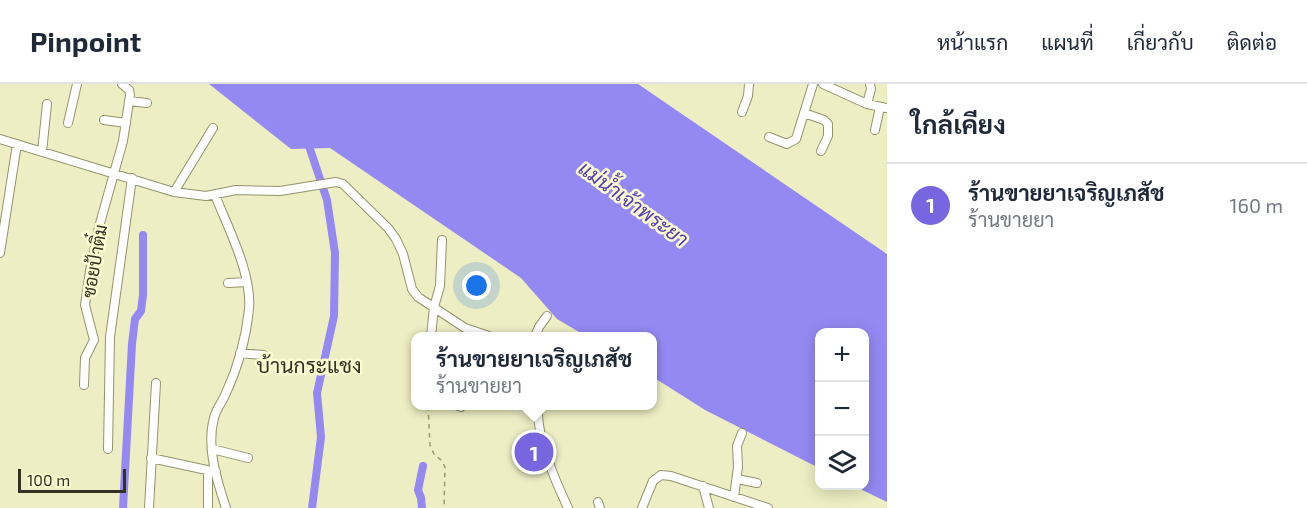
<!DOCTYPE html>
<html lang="th">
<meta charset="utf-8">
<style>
:root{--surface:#fff;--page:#f2f2f3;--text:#1f2937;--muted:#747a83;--line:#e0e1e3;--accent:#7865e0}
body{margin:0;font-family:"Exo 2",Sarabun,sans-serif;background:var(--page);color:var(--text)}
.controls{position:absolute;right:18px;bottom:18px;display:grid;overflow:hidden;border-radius:12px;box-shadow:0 3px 15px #0003}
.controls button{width:54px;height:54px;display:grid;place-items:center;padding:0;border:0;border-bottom:2px solid var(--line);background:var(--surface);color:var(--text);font:30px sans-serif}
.scale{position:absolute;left:18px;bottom:15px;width:108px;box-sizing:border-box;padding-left:6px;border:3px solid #333222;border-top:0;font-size:16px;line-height:21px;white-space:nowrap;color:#333222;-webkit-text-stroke:4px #fcfbd1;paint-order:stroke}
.you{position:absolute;left:477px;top:202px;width:21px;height:21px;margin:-15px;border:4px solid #fff;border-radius:50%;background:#1a73e8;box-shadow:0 0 0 9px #1a73e833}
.badge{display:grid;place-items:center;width:39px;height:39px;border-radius:50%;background:var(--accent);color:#fff;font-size:20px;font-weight:700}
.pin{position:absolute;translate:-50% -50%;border:3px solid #fff;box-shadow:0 2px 6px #0006}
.popup{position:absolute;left:411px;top:248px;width:246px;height:78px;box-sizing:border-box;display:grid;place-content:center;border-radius:12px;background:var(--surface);filter:drop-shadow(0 2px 4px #0005);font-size:20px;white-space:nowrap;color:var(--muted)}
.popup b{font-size:22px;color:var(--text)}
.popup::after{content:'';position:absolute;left:50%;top:100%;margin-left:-12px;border:12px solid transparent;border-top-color:var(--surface)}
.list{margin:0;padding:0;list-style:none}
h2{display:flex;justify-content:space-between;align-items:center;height:78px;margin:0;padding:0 24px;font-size:26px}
h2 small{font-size:20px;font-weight:400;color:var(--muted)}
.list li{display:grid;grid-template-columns:39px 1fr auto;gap:18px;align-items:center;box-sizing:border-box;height:84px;padding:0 24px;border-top:2px solid var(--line)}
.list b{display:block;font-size:22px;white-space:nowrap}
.list p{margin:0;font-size:20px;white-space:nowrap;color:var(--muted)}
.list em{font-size:20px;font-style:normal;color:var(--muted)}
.icon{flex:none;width:33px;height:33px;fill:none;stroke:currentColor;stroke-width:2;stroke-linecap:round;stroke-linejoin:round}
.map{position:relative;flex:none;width:887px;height:424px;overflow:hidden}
header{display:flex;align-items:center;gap:36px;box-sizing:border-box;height:84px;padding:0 30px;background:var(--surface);border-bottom:2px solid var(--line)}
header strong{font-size:28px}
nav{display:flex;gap:33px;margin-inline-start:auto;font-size:21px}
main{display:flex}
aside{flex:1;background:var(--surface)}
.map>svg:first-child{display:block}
.water{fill:#9489f2}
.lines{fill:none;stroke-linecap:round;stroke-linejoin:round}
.canal{stroke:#9489f2;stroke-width:8}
.minor-casing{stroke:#94936c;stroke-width:10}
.path{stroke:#99987a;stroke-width:1.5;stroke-dasharray:4.5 4.5;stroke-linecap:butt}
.minor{stroke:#fff;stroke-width:8}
.labels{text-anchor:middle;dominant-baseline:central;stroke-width:5;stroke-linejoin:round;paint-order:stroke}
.street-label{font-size:18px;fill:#333222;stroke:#fcfbd1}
.water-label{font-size:20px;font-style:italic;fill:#553bb4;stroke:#fcfbd1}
.quarter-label{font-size:21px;fill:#333222;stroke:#fcfbd1}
</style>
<header>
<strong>Pinpoint</strong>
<nav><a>หน้าแรก</a><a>แผนที่</a><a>เกี่ยวกับ</a><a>ติดต่อ</a></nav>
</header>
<main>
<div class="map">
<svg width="887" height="424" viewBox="0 0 887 424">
<rect width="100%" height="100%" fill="#eeeec4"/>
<!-- water -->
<path class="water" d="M209,0H638L887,170V418L854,402H864V249H820L819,384L705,326L653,293L652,252H586L557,235L521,194L330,64L291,65Z"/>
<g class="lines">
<!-- canal -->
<path class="canal" d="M307,56L327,116L335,169L334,232L317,309L321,353L312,424
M123,424L132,260L135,235L141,227L143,211V151
M422,424L421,414L418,406L423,382"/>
<!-- minor casing -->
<g class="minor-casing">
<path id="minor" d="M823,0L867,20L887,24
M129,17L147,19
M867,20L871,5L870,0
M742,28L748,12L749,0
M804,29L824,36L828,40V52L821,67
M104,36L126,39
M68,39L77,0
M875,46L880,23
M769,53L787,60L796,55L813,0
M0,55L174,108L206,112L236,106L280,107L336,98L343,100L388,144L396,155L403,170L412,205L418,213L465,244L489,252
M42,68L47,20
M174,108L213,44
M215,111C228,144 252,189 249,225C246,254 238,283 226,309C223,317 216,325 214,334C206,363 217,397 226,424
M0,169L17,60
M228,199L247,198
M431,252L434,223L440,202L442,156
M535,252L539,243L547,232
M240,269L263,271
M84,301L85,274L94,256L85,221L90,187L99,143L123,57L130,11L129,6L122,0
M458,322L461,323
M538,322C536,353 555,396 568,424
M108,365L110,253L132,94
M212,365L248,374
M151,374L216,388
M737,395L757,399
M703,402L709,424
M734,413L738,383L737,362L742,349
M598,418L600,424
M149,424L156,299
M208,424V387
M642,424L653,397L661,391L671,392L768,424"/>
</g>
<!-- path -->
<path class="path" d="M428,322L430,361L434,370L441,376L445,383L444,424"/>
<!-- minor -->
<use href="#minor" class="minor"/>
</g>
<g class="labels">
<!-- street labels -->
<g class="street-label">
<text transform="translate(94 177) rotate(-80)">ซอยป้าติ๋ม</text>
</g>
<!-- water labels -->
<g class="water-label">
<text transform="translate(634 119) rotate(36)">แม่น้ำเจ้าพระยา</text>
</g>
<!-- quarter labels -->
<g class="quarter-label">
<text x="309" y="280">บ้านกระแชง</text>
</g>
</g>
</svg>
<div class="controls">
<button>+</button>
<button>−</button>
<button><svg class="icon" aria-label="layers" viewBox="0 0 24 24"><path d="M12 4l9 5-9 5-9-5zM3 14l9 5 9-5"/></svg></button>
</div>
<div class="scale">100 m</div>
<div class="you"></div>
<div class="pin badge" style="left:534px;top:368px">1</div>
<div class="popup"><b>ร้านขายยาเจริญเภสัช</b>ร้านขายยา</div>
</div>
<aside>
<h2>ใกล้เคียง<small></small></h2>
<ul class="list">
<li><span class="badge">1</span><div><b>ร้านขายยาเจริญเภสัช</b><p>ร้านขายยา</p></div><em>160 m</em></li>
</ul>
</aside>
</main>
